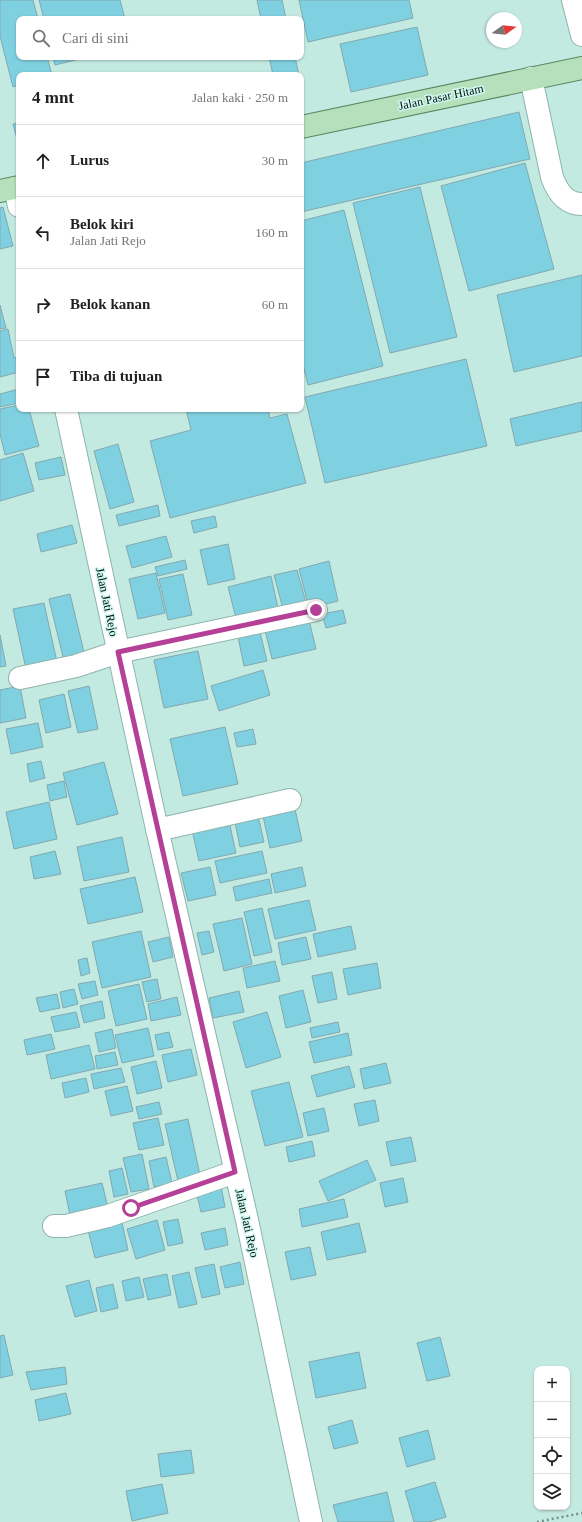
<!DOCTYPE html>
<html lang="id">
<meta charset="utf-8">
<style>
:root{--surface:#fff;--page:#f2f2f2;--text:#222;--muted:#767676;--line:#e0e0e0}
body{margin:0;font-family:Georgia,serif;background:var(--page);color:var(--text)}
.controls{position:absolute;right:12px;bottom:12px;display:grid;overflow:hidden;border-radius:8px;box-shadow:0 1px 3px #0004}
.controls button{width:36px;height:36px;display:grid;place-items:center;padding:0;border:0;border-bottom:1px solid var(--line);background:var(--surface);color:var(--text);font:20px sans-serif}
.compass{position:absolute;left:486px;top:12px;width:36px;height:36px;border-radius:50%;background:var(--surface);box-shadow:0 1px 3px #0004;rotate:75deg}
.stop{position:absolute;width:12px;height:12px;margin:-9px;border:3px solid #b54097;border-radius:50%;background:#fff}
.stop.end{background:#b54097;border-color:#fff;box-shadow:0 1px 4px #0008}
.list{margin:0;padding:0;list-style:none}
h2{display:flex;justify-content:space-between;align-items:center;height:52px;margin:0;padding:0 16px;font-size:17px}
h2 small{font-size:13px;font-weight:400;color:var(--muted)}
.list li{display:grid;grid-template-columns:26px 1fr auto;gap:12px;align-items:center;box-sizing:border-box;height:72px;padding:0 16px;border-top:1px solid var(--line)}
.list b{display:block;font-size:15px;white-space:nowrap}
.list p{margin:0;font-size:13px;white-space:nowrap;color:var(--muted)}
.list em{font-size:13px;font-style:normal;color:var(--muted)}
.icon{flex:none;width:22px;height:22px;fill:none;stroke:currentColor;stroke-width:2;stroke-linecap:round;stroke-linejoin:round}
.map{position:relative;flex:none;width:582px;height:1522px;overflow:hidden}
.search{position:absolute;background:var(--surface);box-shadow:0 1px 3px #0004;left:16px;top:16px;width:288px;height:44px;display:flex;align-items:center;gap:10px;box-sizing:border-box;padding:0 14px;border-radius:8px;color:var(--muted);font-size:15px}
.panel{position:absolute;background:var(--surface);box-shadow:0 1px 3px #0004;left:16px;top:72px;width:288px;height:340px;border-radius:8px}
.map>svg:first-child{display:block}
.building{fill:#7fd0e0;stroke:#83a8b0}
.lines{fill:none;stroke-linecap:round;stroke-linejoin:round}
.minor-casing{stroke:#8eb4ac;stroke-width:24}
.major-casing{stroke:#568960;stroke-width:24}
.path{stroke:#749089;stroke-width:2.5;stroke-dasharray:2 3;stroke-linecap:butt}
.minor{stroke:#fff;stroke-width:22}
.major{stroke:#b5e0bb;stroke-width:22}
.route{stroke:#b54097;stroke-width:5}
.labels{text-anchor:middle;dominant-baseline:central;stroke-width:3;stroke-linejoin:round;paint-order:stroke}
.street-label{font-size:12px;fill:#030f0c;stroke:#d0f8ef}
</style>
<div class="map">
<svg width="582" height="1522" viewBox="0 0 582 1522">
<rect width="100%" height="100%" fill="#c3eae1"/>
<!-- building -->
<path class="building" d="M0,0H33L38,19H19V57H47L52,75H19V85L13,87L0,36Z
M39,0H120L125,19H44Z
M257,0H282L286,19H261Z
M299,0H409L413,18L308,42Z
M417,27L428,75L351,92L340,44Z
M53,57H87L55,65Z
M269,57H295L299,75H273Z
M519,112L530,159L301,212V163Z
M19,123V146L13,124Z
M525,163L554,269L469,291L441,186Z
M420,187L457,337L390,353L353,203Z
M3,207L13,246L0,249V208Z
M344,210L383,366L308,385L301,357V221Z
M582,275V356L514,372L497,295Z
M0,305L6,328L0,329Z
M8,329L14,358L19,357V372L0,377V331Z
M466,359L487,446L325,483L305,397Z
M19,389V403L0,407V394Z
M582,402V431L516,446L510,419Z
M19,405V409H29L39,446L5,455L0,434V409Z
M186,409H268L270,418L287,414L306,483L170,518L150,441L191,430Z
M118,444L134,502L110,509L94,451Z
M23,453L34,491L0,501V460Z
M61,457L65,475L39,480L35,463Z
M158,505L160,516L119,526L116,515Z
M215,516L217,527L194,533L191,521Z
M72,525L77,543L41,552L37,534Z
M166,536L172,557L132,568L126,546Z
M228,544L235,579L208,585L200,550Z
M185,560L187,569L158,576L155,567Z
M329,561L338,601L309,608L299,569Z
M297,570L307,606L284,613L274,575Z
M156,573L165,613L138,619L129,579Z
M183,574L192,615L168,620L159,579Z
M271,576L278,608L236,618L228,587Z
M70,594L85,656L64,661L49,599Z
M44,603L57,662L26,669L13,609Z
M343,610L346,623L326,628L322,614Z
M309,620L316,649L272,659L265,630Z
M260,632L267,661L244,666L238,637Z
M0,635L6,666L0,667Z
M198,651L208,699L164,708L154,660Z
M263,670L270,695L219,711L211,686Z
M20,686L26,718L0,723V690Z
M89,686L98,729L78,733L68,691Z
M64,694L71,727L46,733L39,700Z
M38,723L43,747L11,754L6,729Z
M225,727L238,784L183,796L170,739Z
M253,729L256,744L237,747L234,733Z
M41,761L45,778L30,782L27,764Z
M104,762L118,814L77,825L63,773Z
M64,781L67,797L50,801L47,785Z
M49,802L57,839L14,849L6,812Z
M295,809L302,841L270,848L263,816Z
M258,816L264,842L240,847L235,822Z
M229,821L236,853L199,861L192,830Z
M122,837L129,872L84,881L77,847Z
M55,851L61,874L34,879L30,857Z
M262,851L267,873L220,883L215,861Z
M210,867L216,895L188,901L181,873Z
M302,867L306,886L275,893L271,874Z
M135,877L143,912L88,924L80,889Z
M269,879L272,893L236,901L233,887Z
M309,900L316,930L275,939L268,909Z
M262,908L272,952L254,956L244,912Z
M242,918L252,964L224,971L213,924Z
M351,926L356,949L318,957L313,934Z
M141,931L151,977L102,988L92,942Z
M209,931L214,952L202,955L197,933Z
M169,937L173,957L153,962L148,942Z
M306,937L311,959L282,965L278,943Z
M87,958L90,973L81,976L78,960Z
M275,961L280,981L247,988L243,968Z
M377,963L381,988L348,995L343,969Z
M332,972L337,999L318,1003L312,976Z
M157,979L161,999L147,1002L142,982Z
M95,981L98,995L82,999L78,984Z
M139,984L147,1019L116,1026L108,991Z
M74,989L78,1004L63,1008L60,992Z
M303,990L311,1022L286,1028L279,996Z
M239,991L244,1012L213,1018L209,998Z
M57,994L60,1008L40,1012L36,998Z
M177,997L181,1015L151,1021L148,1004Z
M102,1001L105,1018L84,1023L80,1006Z
M76,1012L80,1027L55,1032L51,1017Z
M267,1012L281,1057L246,1068L233,1022Z
M338,1022L340,1032L312,1038L310,1028Z
M148,1028L154,1056L122,1063L115,1035Z
M112,1029L116,1048L99,1052L95,1033Z
M169,1032L173,1047L158,1050L155,1035Z
M348,1033L352,1055L314,1063L309,1042Z
M51,1034L55,1049L27,1055L24,1040Z
M89,1045L95,1069L51,1079L46,1055Z
M191,1049L197,1075L168,1082L162,1055Z
M115,1052L118,1065L97,1069L95,1056Z
M156,1061L162,1088L137,1094L131,1067Z
M386,1063L391,1083L364,1089L360,1069Z
M349,1066L355,1087L317,1097L311,1076Z
M121,1068L125,1082L94,1089L91,1074Z
M86,1078L89,1092L65,1098L62,1083Z
M289,1082L303,1137L265,1146L251,1091Z
M127,1086L133,1111L111,1116L105,1091Z
M375,1100L379,1121L359,1126L354,1104Z
M159,1102L162,1114L139,1119L136,1107Z
M324,1108L329,1131L308,1136L303,1113Z
M158,1118L164,1145L139,1150L133,1123Z
M188,1119L200,1175L178,1181L165,1124Z
M411,1137L416,1161L391,1166L386,1142Z
M312,1141L315,1156L289,1162L286,1147Z
M142,1154L149,1189L131,1192L123,1158Z
M166,1157L172,1183L154,1187L149,1161Z
M367,1160L376,1180L328,1201L319,1181Z
M122,1168L128,1194L114,1197L109,1171Z
M403,1178L408,1202L385,1207L380,1183Z
M102,1183L109,1212L71,1220L65,1191Z
M221,1186L225,1207L201,1212L196,1191Z
M344,1199L348,1217L302,1227L299,1209Z
M178,1219L183,1243L168,1246L163,1222Z
M157,1220L165,1250L136,1259L127,1229Z
M122,1222L128,1250L95,1258L88,1230Z
M359,1223L366,1252L327,1260L321,1232Z
M225,1228L228,1245L205,1250L201,1233Z
M310,1247L316,1275L291,1280L285,1252Z
M240,1262L244,1284L225,1288L220,1267Z
M214,1264L220,1294L202,1298L195,1268Z
M189,1272L197,1304L179,1308L172,1276Z
M167,1274L171,1295L148,1300L143,1279Z
M139,1277L144,1297L126,1301L122,1281Z
M89,1280L97,1311L75,1317L66,1286Z
M113,1284L118,1308L101,1312L96,1288Z
M4,1335L13,1375L0,1378V1336Z
M440,1337L450,1376L427,1381L417,1343Z
M359,1352L366,1388L316,1398L309,1362Z
M65,1367L67,1384L31,1390L26,1372Z
M66,1393L71,1414L39,1421L35,1400Z
M352,1420L358,1443L334,1449L328,1427Z
M428,1430L435,1459L407,1467L399,1438Z
M191,1450L194,1473L161,1477L158,1454Z
M435,1482L446,1517L429,1522H414L405,1491Z
M162,1484L168,1513L132,1521L126,1491Z
M387,1492L394,1522H338L333,1505Z"/>
<g class="lines">
<!-- minor casing -->
<g class="minor-casing">
<path id="minor" d="M573,0L582,35
M531,78L552,177C557,191 565,204 582,204
M15,188L19,206
M66,409L155,820L247,1220L311,1522
M20,678L76,666L118,652L316,610
M157,830L290,800
M54,1226H66L108,1216L235,1172"/>
</g>
<!-- major casing -->
<g class="major-casing">
<path id="major" d="M301,127L582,68
M0,191L19,187"/>
</g>
<!-- path -->
<path class="path" d="M537,1522L582,1513"/>
<!-- minor -->
<use href="#minor" class="minor"/>
<!-- major -->
<use href="#major" class="major"/>
</g>
<g class="lines">
<!-- route -->
<path class="route" d="M131,1208L235,1172L118,652L316,610"/>
</g>
<g class="labels">
<!-- street labels -->
<g class="street-label">
<text transform="translate(441 97) rotate(-12)">Jalan Pasar Hitam</text>
<text transform="translate(107 602) rotate(78)">Jalan Jati Rejo</text>
<text transform="translate(247 1223) rotate(77)">Jalan Jati Rejo</text>
</g>
</g>
</svg>
<div class="controls">
<button>+</button>
<button>−</button>
<button><svg class="icon" aria-label="locate" viewBox="0 0 24 24"><circle cx="12" cy="12" r="6"/><path d="M12 2v4M12 18v4M2 12h4M18 12h4"/></svg></button>
<button><svg class="icon" aria-label="layers" viewBox="0 0 24 24"><path d="M12 4l9 5-9 5-9-5zM3 14l9 5 9-5"/></svg></button>
</div>
<svg class="compass" viewBox="-18 -18 36 36"><path d="M0-13l5 13h-10z" fill="#e53935"/><path d="M0 13l5-13h-10z" fill="#767676"/></svg>
<div class="stop" style="left:131px;top:1208px"></div>
<div class="stop end" style="left:316px;top:610px"></div>
<div class="search"><svg class="icon" aria-label="search" viewBox="0 0 24 24"><circle cx="10" cy="10" r="6"/><path d="M15 15l6 6"/></svg>Cari di sini</div>
<section class="panel">
<h2>4 mnt<small>Jalan kaki · 250 m</small></h2>
<ul class="list">
<li><svg class="icon" aria-label="ahead" viewBox="0 0 24 24"><path d="M12 20V5M6 11l6-6 6 6"/></svg><div><b>Lurus</b></div><em>30 m</em></li>
<li><svg class="icon" aria-label="left" viewBox="0 0 24 24"><path d="M17 20v-9H6M10 6l-5 5 5 5"/></svg><div><b>Belok kiri</b><p>Jalan Jati Rejo</p></div><em>160 m</em></li>
<li><svg class="icon" aria-label="right" viewBox="0 0 24 24"><path d="M7 20v-9h11M14 6l5 5-5 5"/></svg><div><b>Belok kanan</b></div><em>60 m</em></li>
<li><svg class="icon" aria-label="arrive" viewBox="0 0 24 24"><path d="M6 21V4h12l-3 4 3 4H6"/></svg><div><b>Tiba di tujuan</b></div></li>
</ul>
</section>
</div>
